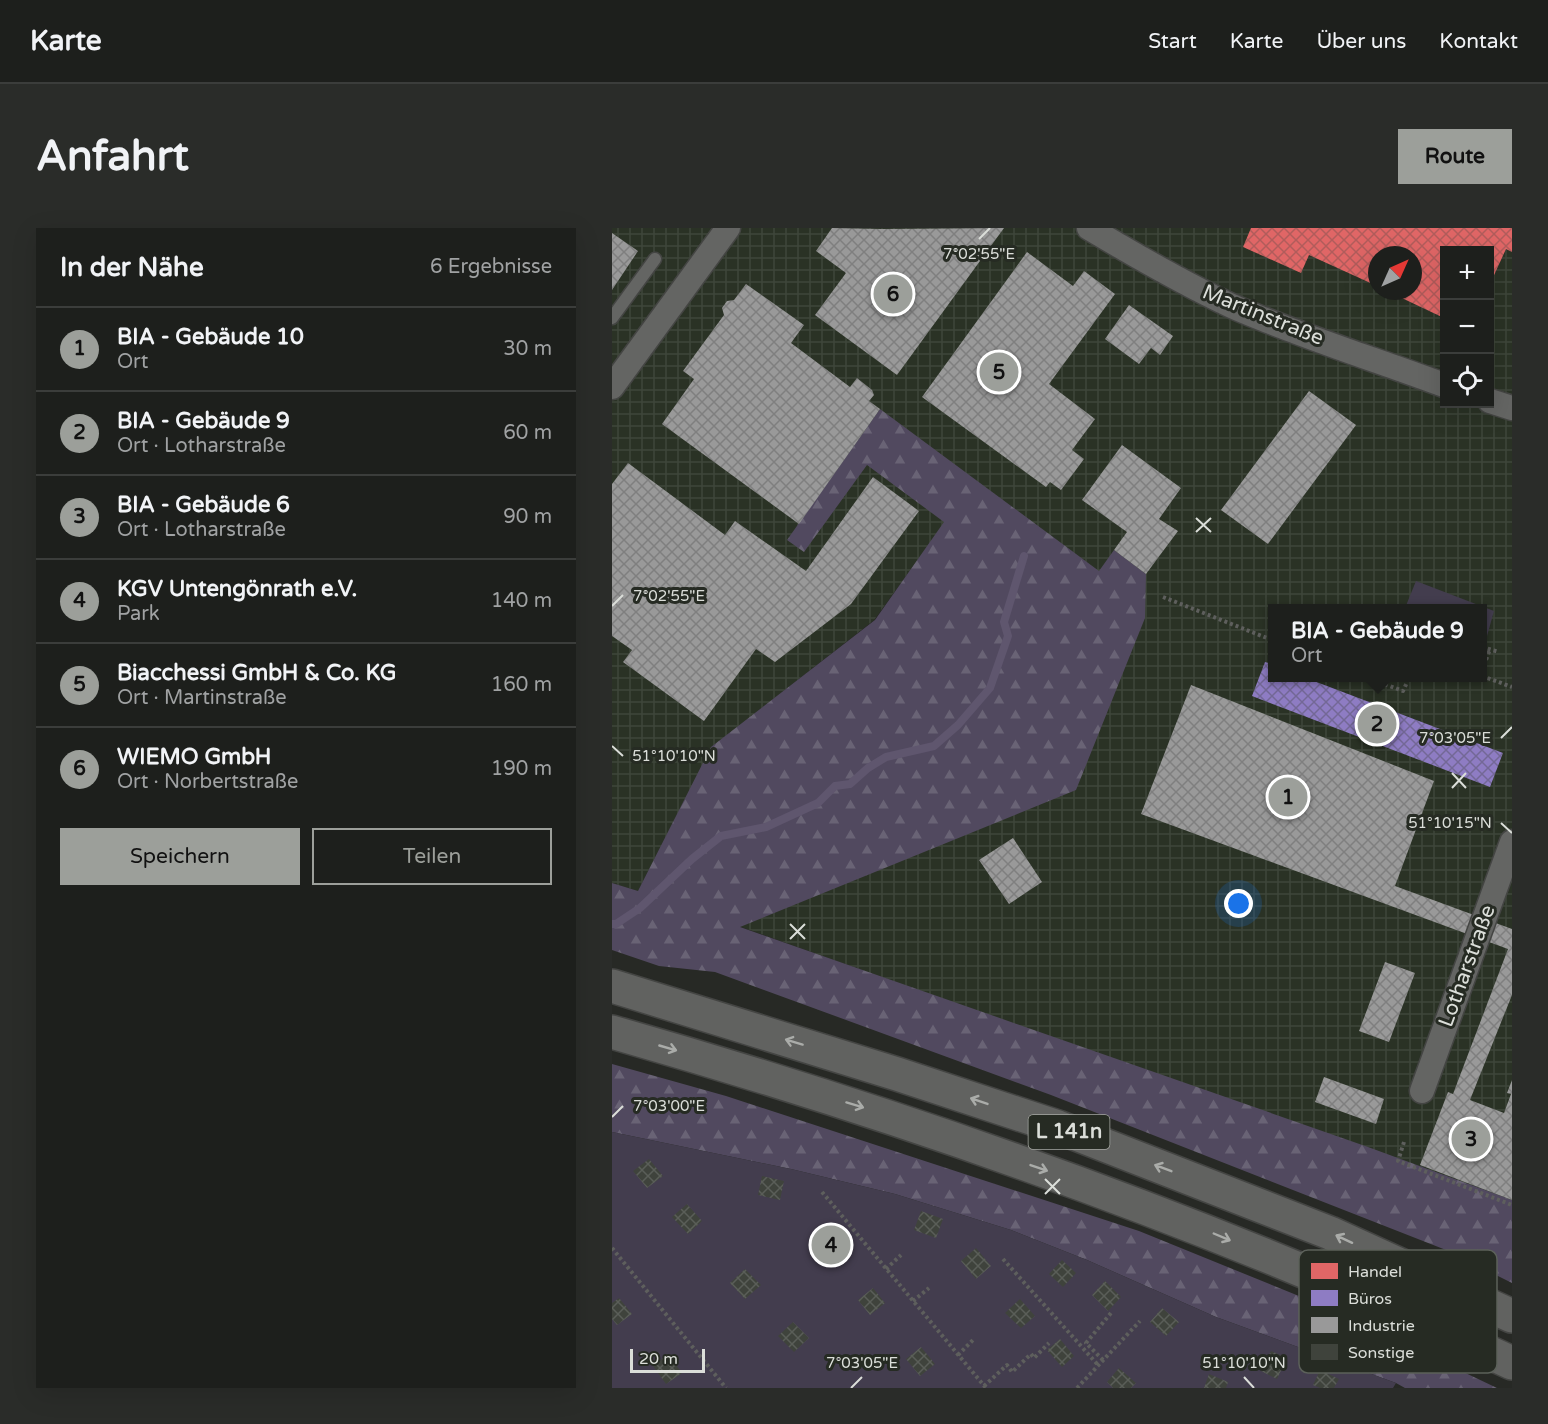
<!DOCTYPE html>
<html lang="de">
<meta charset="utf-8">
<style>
:root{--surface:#1d1f1c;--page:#2a2c29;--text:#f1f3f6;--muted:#a0a2a3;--line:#3b3d3b;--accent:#9c9f9a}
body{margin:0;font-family:"Varela Round",sans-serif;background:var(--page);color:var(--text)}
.controls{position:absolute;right:18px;top:18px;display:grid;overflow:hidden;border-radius:0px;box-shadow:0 6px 24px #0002}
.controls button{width:54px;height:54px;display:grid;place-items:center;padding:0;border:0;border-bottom:2px solid var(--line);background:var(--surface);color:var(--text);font:30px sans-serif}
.compass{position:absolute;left:756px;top:18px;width:54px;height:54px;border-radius:50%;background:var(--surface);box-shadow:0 6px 24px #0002;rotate:45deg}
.scale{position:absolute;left:18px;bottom:15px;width:75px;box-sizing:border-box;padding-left:6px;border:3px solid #dbded9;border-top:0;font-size:16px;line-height:21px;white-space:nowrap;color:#dbded9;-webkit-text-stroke:4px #262b23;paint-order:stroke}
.you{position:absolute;left:627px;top:676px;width:21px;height:21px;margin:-15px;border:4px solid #fff;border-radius:50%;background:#1a73e8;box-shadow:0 0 0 9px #1a73e833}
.badge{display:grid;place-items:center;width:39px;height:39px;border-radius:50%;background:var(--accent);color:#111;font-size:20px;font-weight:700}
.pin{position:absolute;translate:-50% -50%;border:3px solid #fff;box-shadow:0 2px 6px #0006}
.popup{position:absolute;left:656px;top:376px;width:219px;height:78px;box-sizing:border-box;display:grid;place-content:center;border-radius:0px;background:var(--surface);filter:drop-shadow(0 2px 4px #0005);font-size:20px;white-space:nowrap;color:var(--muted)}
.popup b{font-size:22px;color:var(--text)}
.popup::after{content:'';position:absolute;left:50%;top:100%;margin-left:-12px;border:12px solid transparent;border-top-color:var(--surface)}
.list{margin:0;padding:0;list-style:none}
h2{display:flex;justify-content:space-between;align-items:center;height:78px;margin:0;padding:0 24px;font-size:26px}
h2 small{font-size:20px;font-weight:400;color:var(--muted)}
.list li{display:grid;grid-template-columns:39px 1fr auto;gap:18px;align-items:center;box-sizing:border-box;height:84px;padding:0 24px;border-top:2px solid var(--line)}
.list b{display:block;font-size:22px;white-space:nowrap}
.list p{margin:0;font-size:20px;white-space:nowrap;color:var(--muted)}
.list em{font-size:20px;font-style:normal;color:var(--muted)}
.actions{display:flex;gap:12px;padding:18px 24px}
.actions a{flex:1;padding:14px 0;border:2px solid var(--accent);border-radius:0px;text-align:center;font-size:21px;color:var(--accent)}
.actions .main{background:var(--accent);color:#111}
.icon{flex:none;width:33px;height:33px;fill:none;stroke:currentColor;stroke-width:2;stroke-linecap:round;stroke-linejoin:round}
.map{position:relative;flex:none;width:900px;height:1160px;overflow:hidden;border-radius:0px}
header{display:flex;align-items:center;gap:36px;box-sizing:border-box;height:84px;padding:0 30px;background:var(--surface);border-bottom:2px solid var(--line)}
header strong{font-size:28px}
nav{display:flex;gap:33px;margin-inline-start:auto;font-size:21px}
.intro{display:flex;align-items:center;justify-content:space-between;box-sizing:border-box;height:144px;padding:0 36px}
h1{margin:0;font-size:42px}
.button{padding:15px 27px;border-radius:0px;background:var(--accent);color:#111;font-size:21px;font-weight:700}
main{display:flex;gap:36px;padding:0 36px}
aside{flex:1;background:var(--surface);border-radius:0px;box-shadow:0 6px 24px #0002}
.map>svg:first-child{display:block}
.industrial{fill:url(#industrial-grid);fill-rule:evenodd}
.forest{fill:url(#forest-firs)}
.green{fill:#433d4e}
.shops{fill:url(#shops-cross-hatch)}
.offices{fill:url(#offices-cross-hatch)}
.industry{fill:url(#industry-cross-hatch)}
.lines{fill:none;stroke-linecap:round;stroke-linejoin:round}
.stream{stroke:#5f566e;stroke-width:8}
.building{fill:url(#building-cross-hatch)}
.lane-casing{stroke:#444543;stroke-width:15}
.street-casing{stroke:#444543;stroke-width:27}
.highway-casing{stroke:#444543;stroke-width:36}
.path{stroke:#5e5f5d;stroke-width:4;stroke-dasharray:3 3;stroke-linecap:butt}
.lane{stroke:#646563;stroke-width:12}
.street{stroke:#646563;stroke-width:24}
.highway{stroke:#616260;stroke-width:33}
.oneway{stroke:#aaaca9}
.ticks{fill:none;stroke:#dbded9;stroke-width:2}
.labels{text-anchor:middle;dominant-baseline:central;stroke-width:6;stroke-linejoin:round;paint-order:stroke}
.shield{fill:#262b23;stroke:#a5a8a2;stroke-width:1.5}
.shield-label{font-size:20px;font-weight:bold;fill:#dbded9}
.street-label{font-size:21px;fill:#dbded9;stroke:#262b23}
.key{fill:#262b23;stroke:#5c615a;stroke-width:1.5}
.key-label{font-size:16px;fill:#dbded9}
.ticks-label{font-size:15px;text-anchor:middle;fill:#dbded9;stroke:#262b23;stroke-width:6;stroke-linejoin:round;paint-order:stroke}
</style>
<header>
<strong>Karte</strong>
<nav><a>Start</a><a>Karte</a><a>Über uns</a><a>Kontakt</a></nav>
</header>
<div class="intro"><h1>Anfahrt</h1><a class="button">Route</a></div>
<main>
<aside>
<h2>In der Nähe<small>6 Ergebnisse</small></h2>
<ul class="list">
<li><span class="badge">1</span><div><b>BIA - Gebäude 10</b><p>Ort</p></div><em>30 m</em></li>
<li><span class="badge">2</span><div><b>BIA - Gebäude 9</b><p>Ort · Lotharstraße</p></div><em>60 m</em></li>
<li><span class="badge">3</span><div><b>BIA - Gebäude 6</b><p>Ort · Lotharstraße</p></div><em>90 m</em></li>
<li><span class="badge">4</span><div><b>KGV Untengönrath e.V.</b><p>Park</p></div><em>140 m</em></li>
<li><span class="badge">5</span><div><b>Biacchessi GmbH &amp; Co. KG</b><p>Ort · Martinstraße</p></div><em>160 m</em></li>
<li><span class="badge">6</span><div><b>WIEMO GmbH</b><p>Ort · Norbertstraße</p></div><em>190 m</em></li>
</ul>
<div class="actions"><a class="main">Speichern</a><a>Teilen</a></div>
</aside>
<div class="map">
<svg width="900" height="1160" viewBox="0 0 900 1160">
<defs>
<pattern id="industrial-grid" width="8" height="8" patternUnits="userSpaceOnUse" patternTransform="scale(1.5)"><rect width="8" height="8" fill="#2a3225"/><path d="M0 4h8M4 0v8" fill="none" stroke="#3e463a"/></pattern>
<pattern id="forest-firs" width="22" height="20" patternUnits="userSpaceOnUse" patternTransform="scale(1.5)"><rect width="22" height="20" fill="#51495f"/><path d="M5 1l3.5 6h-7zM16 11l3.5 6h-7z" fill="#696375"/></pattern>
<pattern id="shops-cross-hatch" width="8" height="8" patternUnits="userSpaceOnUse" patternTransform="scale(1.5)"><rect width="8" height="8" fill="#e06666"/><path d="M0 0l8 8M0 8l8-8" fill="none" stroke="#b15c5b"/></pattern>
<pattern id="offices-cross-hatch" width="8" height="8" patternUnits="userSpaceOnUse" patternTransform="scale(1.5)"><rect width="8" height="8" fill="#8e7cc3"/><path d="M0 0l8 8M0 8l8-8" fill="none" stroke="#736896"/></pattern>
<pattern id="industry-cross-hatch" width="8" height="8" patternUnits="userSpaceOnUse" patternTransform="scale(1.5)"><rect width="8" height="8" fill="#999"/><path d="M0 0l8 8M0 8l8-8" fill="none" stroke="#7f7f7f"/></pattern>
<pattern id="building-cross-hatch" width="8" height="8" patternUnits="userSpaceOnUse" patternTransform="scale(1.5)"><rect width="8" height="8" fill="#3f433c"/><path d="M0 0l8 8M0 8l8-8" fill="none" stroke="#5a5e58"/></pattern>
</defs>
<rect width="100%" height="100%" fill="#272925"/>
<!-- industrial -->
<path class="industrial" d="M0,0H900V974L127,698L362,254L262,392L100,519L26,663L0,655ZM832,22H878V176H832ZM765,27H801V63H765ZM660,380H870V450H660Z"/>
<!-- forest -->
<path class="forest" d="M268,181L487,343L502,322L534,346L533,390L464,562L128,699L756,919L900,972V1055L834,1022L439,867L103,744L47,738L0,722V655L26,663L99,519L263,392L332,294L255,237L192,324L175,312Z
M0,836L114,868L527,1003L719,1081L885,1160H793L784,1155L604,1089L475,1032L399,1002L283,966L179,941L0,904Z"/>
<!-- green -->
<path class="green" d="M804,353L882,383L870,426V380H793Z
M0,904L179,941L283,966L399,1002L475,1032L604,1089L784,1155L781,1160H0Z"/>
<!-- shops -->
<path class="shops" d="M639,0H900V24L894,21L878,56V22H832V90L775,63H801V27H765V58L697,27L689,45L631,19Z"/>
<!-- offices -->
<path class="offices" d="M653,434L660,436V450H694L891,525L878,559L640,468Z"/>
<!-- industry -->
<path class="industry" d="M220,0L270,1L392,0L285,147L203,87L234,45L204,23Z
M0,5L26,23L0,62Z
M415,24L461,58L472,43L503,66L437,156L483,191L460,222L472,231L449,262L438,254L434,259L310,169Z
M134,56L192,97L179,115L238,159L245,150L260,162L262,167L257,173L268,181L187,296L50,196L82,151L71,143L112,87L110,80L115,73L122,72Z
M517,77L561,108L548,127L539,120L527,136L493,111Z
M697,163L744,197L656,316L609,282Z
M510,217L569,260L547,291L566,303L534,346L502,322L515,304L470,272Z
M16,235L113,307L123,293L194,343L261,249L307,283L239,376L163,434L144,421L92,493L11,434L20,422L0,408V256Z
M579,457L822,553L783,658L900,701V767L858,872L892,885L899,866L895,865L900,852V972L808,937L836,864L841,866L896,721L529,586Z
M401,610L430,654L397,676L367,632Z
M773,734L803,745L777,814L747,803Z
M712,849L772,871L764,896L703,874Z"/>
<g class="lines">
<!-- stream -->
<path class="stream" d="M0,696H4L28,680L80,631L109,608L154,599L206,575L223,558L238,556L256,540L274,529L322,518L346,497L378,460L396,408L392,394L412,328"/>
</g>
<!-- building -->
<path class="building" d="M37,931L51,948L35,960L21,943Z
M150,948L172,953L168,972L146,967Z
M75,976L90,993L76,1006L60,989Z
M309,983L331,991L324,1010L302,1002Z
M215,1001L229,1018L214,1030L200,1013Z
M364,1020L379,1038L364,1051L349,1033Z
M450,1032L464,1045L451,1059L437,1046Z
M133,1041L149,1057L133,1071L118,1055Z
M493,1053L509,1069L496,1083L480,1067Z
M261,1060L273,1075L258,1087L246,1072Z
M7,1070L20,1086L5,1097L0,1091V1075Z
M408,1071L423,1088L409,1100L393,1085Z
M550,1080L567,1094L554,1108L538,1094Z
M181,1094L197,1110L182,1124L166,1108Z
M448,1111L462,1128L450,1139L435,1122Z
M309,1119L323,1136L308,1148L294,1131Z
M659,1123L675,1130L665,1151L649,1143Z
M56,1126L70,1145L54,1156L41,1138Z
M507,1140L524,1155L519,1160H501L495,1154Z
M708,1142L727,1151L722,1160H708L701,1157Z
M597,1146L616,1154L614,1160H592Z"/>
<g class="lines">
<!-- lane casing -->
<g class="lane-casing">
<path id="lane" d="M0,90L43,31"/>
</g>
<!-- street casing -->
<g class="street-casing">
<path id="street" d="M477,0C524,28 572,56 622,79C691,109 762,131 832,157
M0,159L116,0
M878,173L900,180
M810,863L900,614"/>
</g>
<!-- highway casing -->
<g class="highway-casing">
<path id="highway" d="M0,758L285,846L446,899L718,1005L900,1088
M0,804C308,892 610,999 900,1135"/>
</g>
<!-- path -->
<path class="path" d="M551,369L660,412
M870,419L887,424
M870,443L878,421
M870,448L900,459
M756,450L791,463L797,450
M792,914L786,933L900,977
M210,964L374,1160
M0,1020L114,1160
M391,1031L486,1137
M274,1041L289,1027
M301,1073L317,1060
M346,1127L362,1111
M491,1132L474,1115L499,1085
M372,1158L395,1137L400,1144L419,1126L422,1130L437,1115
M465,1160L528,1093"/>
<!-- lane -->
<use href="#lane" class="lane"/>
<!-- street -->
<use href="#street" class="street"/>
<!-- highway -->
<use href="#highway" class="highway"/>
</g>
<!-- one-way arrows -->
<defs><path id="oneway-shaft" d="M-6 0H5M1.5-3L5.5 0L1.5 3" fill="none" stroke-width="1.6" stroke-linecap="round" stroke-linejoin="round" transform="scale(1.5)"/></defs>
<g class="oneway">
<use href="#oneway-shaft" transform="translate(182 814) rotate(-163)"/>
<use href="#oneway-shaft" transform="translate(56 820) rotate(16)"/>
<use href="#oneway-shaft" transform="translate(367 873) rotate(-161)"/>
<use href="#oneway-shaft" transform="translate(243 877) rotate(17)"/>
<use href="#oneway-shaft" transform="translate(427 940) rotate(19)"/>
<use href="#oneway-shaft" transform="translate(551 940) rotate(-159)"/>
<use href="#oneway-shaft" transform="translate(610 1009) rotate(23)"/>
<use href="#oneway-shaft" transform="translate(732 1011) rotate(-155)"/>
</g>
<!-- ticks -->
<path class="ticks" d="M367,11L378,0M584,290L599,304M584,304L599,290M0,378L11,367M889,510L900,499M0,518L11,528M840,545L854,560M840,560L854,545M889,595L900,605M178,696L193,711M178,711L193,696M0,889L11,878M433,951L448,966M433,966L448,951M632,1149L642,1160M239,1160L250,1149"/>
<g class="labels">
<!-- shield labels -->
<rect class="shield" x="416.5" y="887" width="81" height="34" rx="4.5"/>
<g class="shield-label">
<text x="457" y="904">L 141n</text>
</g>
<!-- street labels -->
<g class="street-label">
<text transform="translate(651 87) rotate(22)">Martinstraße</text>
<text transform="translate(855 738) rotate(-70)">Lotharstraße</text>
</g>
</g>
<!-- legend -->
<rect x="687" y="1022" width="198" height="123" rx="9" class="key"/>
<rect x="699" y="1035" width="27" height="16" fill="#e06666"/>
<rect x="699" y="1062" width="27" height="16" fill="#8e7cc3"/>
<rect x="699" y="1089" width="27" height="16" fill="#999"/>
<rect x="699" y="1116" width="27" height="16" fill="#3f433c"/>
<g class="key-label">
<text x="736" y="1049">Handel</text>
<text x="736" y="1076">Büros</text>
<text x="736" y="1103">Industrie</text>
<text x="736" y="1130">Sonstige</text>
</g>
<g class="ticks-label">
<text x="367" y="31">7°02'55"E</text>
<text x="57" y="373">7°02'55"E</text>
<text x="843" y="515">7°03'05"E</text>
<text x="62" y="533">51°10'10"N</text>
<text x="838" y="600">51°10'15"N</text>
<text x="57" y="883">7°03'00"E</text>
<text x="250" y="1140">7°03'05"E</text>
<text x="632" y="1140">51°10'10"N</text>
</g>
</svg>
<div class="controls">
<button>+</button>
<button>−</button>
<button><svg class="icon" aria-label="locate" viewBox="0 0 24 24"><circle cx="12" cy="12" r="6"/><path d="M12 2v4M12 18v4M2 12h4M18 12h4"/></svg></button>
</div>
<svg class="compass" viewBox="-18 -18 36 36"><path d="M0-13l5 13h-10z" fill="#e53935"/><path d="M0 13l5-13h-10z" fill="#a0a2a3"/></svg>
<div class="scale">20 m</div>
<div class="you"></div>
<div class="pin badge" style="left:676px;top:569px">1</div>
<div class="pin badge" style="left:765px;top:496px">2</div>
<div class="popup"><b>BIA - Gebäude 9</b>Ort</div>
<div class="pin badge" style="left:859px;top:911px">3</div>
<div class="pin badge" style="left:219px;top:1017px">4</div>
<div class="pin badge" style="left:387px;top:144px">5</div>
<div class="pin badge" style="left:281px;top:66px">6</div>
</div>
</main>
